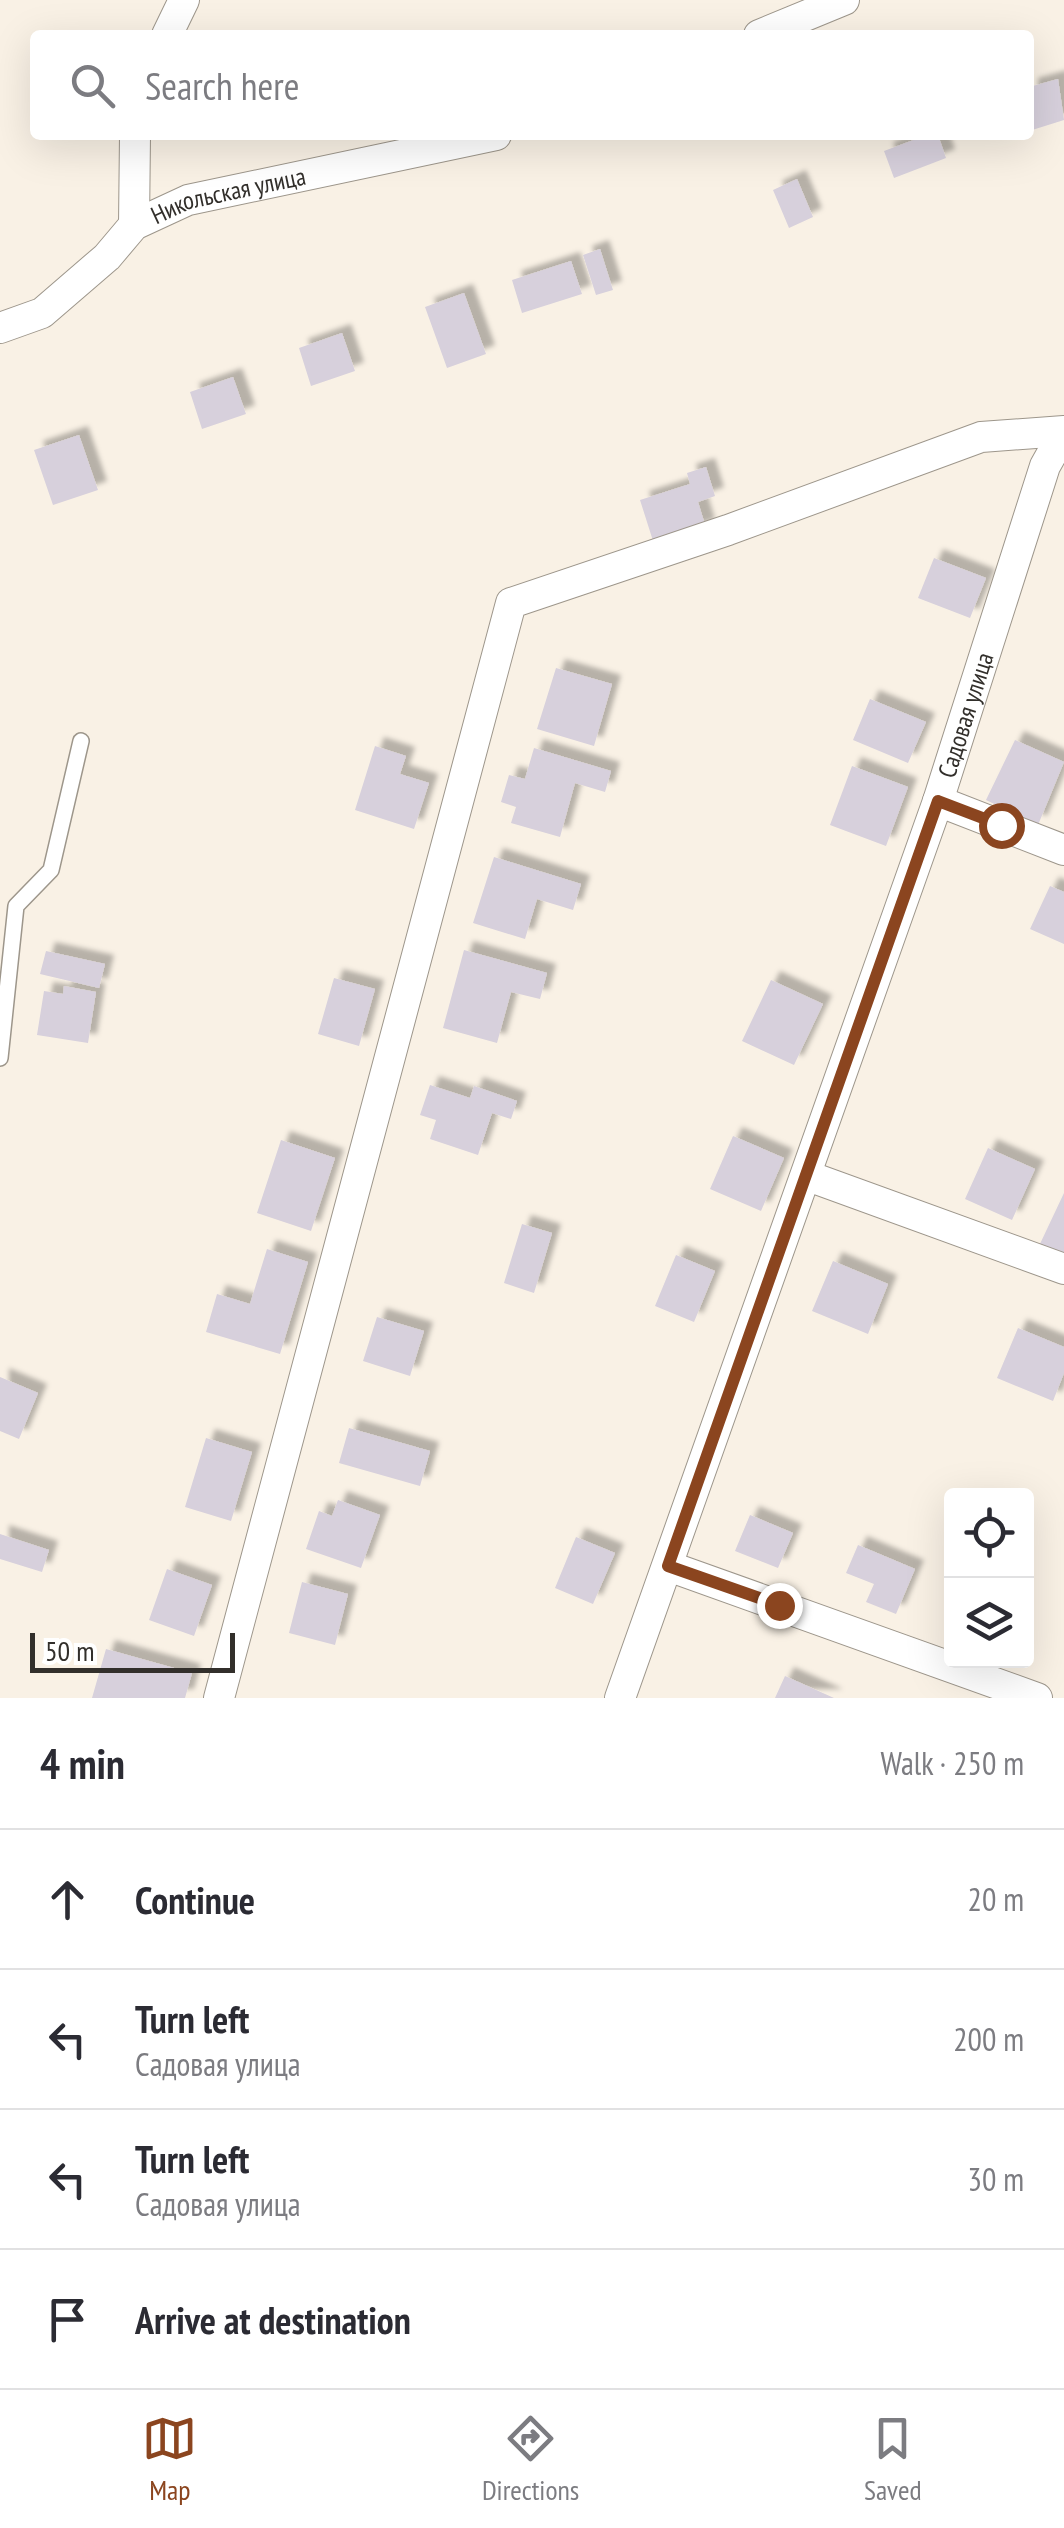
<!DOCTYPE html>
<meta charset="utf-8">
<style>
:root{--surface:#fff;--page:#f7f7f7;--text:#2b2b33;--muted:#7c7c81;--line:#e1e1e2;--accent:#8b451f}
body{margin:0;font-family:"PT Sans Narrow",sans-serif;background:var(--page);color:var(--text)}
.controls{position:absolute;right:30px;bottom:30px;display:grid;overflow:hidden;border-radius:10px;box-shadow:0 10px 40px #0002}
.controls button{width:90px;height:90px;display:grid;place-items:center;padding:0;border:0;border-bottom:2px solid var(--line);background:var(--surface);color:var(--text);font:50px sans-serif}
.scale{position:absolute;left:30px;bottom:25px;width:205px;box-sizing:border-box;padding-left:10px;border:5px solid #322f2b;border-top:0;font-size:28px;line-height:35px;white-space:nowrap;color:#322f2b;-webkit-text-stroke:8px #fff;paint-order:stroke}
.stop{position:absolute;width:30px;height:30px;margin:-22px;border:8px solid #8b451f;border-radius:50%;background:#fff}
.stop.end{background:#8b451f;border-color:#fff;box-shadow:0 2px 10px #0008}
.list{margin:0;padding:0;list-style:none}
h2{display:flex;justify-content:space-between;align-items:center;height:130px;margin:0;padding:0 40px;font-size:42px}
h2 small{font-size:32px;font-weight:400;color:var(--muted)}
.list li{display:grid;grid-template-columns:65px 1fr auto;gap:30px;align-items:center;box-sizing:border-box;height:140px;padding:0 40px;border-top:2px solid var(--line)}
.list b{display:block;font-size:38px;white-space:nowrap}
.list p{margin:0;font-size:32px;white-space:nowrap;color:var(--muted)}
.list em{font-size:32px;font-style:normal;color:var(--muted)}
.icon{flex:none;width:55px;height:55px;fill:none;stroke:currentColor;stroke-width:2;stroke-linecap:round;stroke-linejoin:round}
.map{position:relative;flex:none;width:1064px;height:1698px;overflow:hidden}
.search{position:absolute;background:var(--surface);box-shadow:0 10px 40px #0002;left:30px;right:30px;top:30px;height:110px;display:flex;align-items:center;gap:25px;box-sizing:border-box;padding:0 35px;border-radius:10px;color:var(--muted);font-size:38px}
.sheet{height:690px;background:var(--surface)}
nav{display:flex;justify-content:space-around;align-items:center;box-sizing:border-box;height:140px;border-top:2px solid var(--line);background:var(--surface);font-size:28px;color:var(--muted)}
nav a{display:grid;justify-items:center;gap:5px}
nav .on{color:var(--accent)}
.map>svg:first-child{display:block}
.building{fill:#d7d0dc;filter:url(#shadow)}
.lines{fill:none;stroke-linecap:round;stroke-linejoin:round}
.service-casing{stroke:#9d968b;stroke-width:18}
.minor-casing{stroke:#9d968b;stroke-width:32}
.service{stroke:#fff;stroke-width:15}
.minor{stroke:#fff;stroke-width:30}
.route{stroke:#8b451f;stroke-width:12}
.labels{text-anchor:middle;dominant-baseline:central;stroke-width:8;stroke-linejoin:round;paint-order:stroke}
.street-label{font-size:25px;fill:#322f2b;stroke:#fff}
</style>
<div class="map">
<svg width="1064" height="1698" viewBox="0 0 1064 1698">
<defs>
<filter id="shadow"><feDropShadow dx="9" dy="-9" stdDeviation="2.5" flood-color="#0004"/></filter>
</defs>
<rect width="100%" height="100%" fill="#f9f1e5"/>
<!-- building -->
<path class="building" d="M1058,79L1064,120L1029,131V87Z
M927,135H938L946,158L894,178L884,151Z
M797,179L813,217L789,228L773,190Z
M600,249L613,290L596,295L583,255Z
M571,261L582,294L522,313L512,280Z
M464,293L486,354L447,368L425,307Z
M342,333L355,371L311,386L299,348Z
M233,377L246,414L202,429L190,392Z
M79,435L98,490L53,505L34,450Z
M706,467L715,496L698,502L706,528L654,544L640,500L690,484L687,473Z
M934,558L986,578L970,618L918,598Z
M556,668L612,684L594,746L537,729Z
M870,699L926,722L908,763L853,740Z
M1015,740L1064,762L1038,825L986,800Z
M375,746L406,756L400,774L429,783L414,829L355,810Z
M534,748L611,771L605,792L575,783L560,837L511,823L516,807L501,802L509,775L525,779Z
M852,766L908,787L886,846L830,825Z
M494,857L581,884L573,910L537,899L525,939L473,923Z
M1050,886L1064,892V944L1030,929Z
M464,950L547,973L540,999L511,992L497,1043L443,1028Z
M46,951L105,964L99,988L40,974Z
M334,978L375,989L359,1046L318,1034Z
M771,980L823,1004L794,1065L742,1041Z
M64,986L96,992L88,1043L37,1035L44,991L63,994Z
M430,1085L470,1098L474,1086L517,1101L511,1119L492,1113L478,1155L430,1139L436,1120L420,1115Z
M733,1136L784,1158L761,1211L710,1189Z
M281,1140L335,1158L311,1231L257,1213Z
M988,1148L1035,1169L1012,1220L965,1199Z
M1064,1193V1258L1039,1246Z
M522,1224L552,1233L534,1293L504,1283Z
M267,1249L308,1262L280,1354L206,1332L217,1294L250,1304Z
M676,1255L715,1271L694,1322L655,1306Z
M833,1261L888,1284L868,1334L812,1311Z
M377,1317L424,1331L410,1376L363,1361Z
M1018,1328L1064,1347V1373L1053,1401L997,1378Z
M0,1377L38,1393L19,1439L0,1431Z
M349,1428L430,1451L420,1486L339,1463Z
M206,1438L252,1452L231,1521L185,1507Z
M338,1500L380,1515L361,1568L306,1549L319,1511L332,1516Z
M750,1515L793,1533L778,1568L735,1551Z
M0,1534L49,1550L42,1572L0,1559Z
M576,1537L615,1553L593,1604L555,1588Z
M858,1545L915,1569L896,1614L866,1602L874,1584L846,1573Z
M167,1569L212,1585L194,1636L149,1620Z
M302,1582L348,1594L335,1645L289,1633Z
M106,1649L192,1673L185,1698H92Z
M785,1676L834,1698H775Z"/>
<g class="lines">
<!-- service casing -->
<g class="service-casing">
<path id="service" d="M0,1058L16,906L51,870L81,741"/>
</g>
<!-- minor casing -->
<g class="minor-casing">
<g id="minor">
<path d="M167,35L184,0"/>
<path d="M759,35L844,0"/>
<path d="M134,225L135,135"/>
<path id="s1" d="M0,328L42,313L107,257L134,225L188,200L496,135"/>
<path d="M938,801L1064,850"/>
<path d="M808,1176L1064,1269"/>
<path d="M668,1566L1037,1698"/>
<path d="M219,1698L511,603L728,530L981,437L1064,431"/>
<path id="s2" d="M620,1698L938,801L1045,466L1064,432"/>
</g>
</g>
<!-- service -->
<use href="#service" class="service"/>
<!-- minor -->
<use href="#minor" class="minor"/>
</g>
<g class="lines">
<!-- route -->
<path class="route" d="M779,1605L668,1566L938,801L1001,825"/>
</g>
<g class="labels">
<!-- street labels -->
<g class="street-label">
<text stroke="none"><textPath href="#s1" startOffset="272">Никольская улица</textPath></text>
<text stroke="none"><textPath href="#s2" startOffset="1042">Садовая улица</textPath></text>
</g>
</g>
</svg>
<div class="controls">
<button><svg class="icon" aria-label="locate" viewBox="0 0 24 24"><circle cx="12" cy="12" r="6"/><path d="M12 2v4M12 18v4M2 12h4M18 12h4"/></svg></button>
<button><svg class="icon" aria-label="layers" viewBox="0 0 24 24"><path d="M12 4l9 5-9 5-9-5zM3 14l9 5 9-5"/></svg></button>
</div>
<div class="scale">50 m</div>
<div class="stop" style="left:1001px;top:825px"></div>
<div class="stop end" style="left:779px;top:1605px"></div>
<div class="search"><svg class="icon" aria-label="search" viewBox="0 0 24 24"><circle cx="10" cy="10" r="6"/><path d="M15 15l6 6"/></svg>Search here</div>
</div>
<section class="sheet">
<h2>4 min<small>Walk · 250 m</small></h2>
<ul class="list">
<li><svg class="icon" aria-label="ahead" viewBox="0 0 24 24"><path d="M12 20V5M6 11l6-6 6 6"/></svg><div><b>Continue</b></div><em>20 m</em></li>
<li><svg class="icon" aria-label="left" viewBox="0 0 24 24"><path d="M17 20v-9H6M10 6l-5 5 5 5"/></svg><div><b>Turn left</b><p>Садовая улица</p></div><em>200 m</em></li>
<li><svg class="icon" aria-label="left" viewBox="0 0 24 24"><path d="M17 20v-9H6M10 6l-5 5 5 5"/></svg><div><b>Turn left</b><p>Садовая улица</p></div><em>30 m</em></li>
<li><svg class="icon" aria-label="arrive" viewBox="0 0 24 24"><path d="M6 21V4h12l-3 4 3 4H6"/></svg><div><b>Arrive at destination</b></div></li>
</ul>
</section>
<nav>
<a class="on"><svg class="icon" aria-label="map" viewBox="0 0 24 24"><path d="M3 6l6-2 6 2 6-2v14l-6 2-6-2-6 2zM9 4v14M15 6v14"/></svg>Map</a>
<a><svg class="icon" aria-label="directions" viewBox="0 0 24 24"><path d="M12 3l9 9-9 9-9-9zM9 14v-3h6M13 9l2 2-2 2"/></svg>Directions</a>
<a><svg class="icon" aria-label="saved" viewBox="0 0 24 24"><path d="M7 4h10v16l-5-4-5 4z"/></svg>Saved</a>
</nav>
